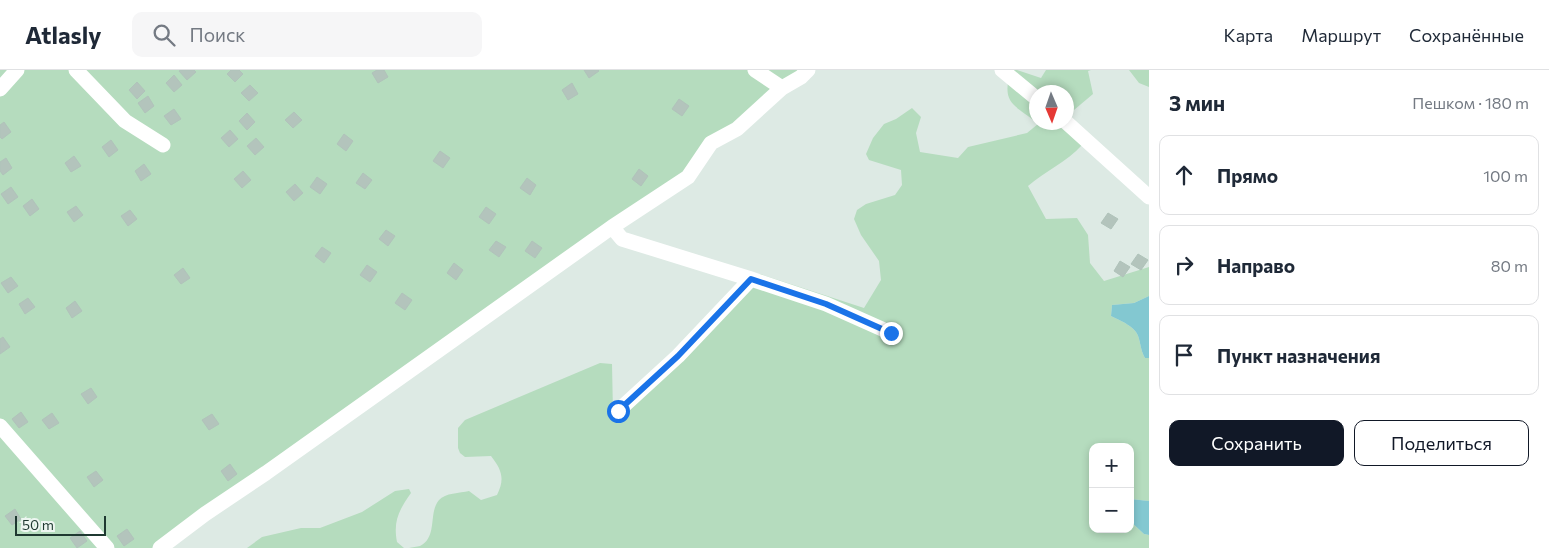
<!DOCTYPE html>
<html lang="ru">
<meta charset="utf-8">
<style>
:root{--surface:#fff;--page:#f6f6f7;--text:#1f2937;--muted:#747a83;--line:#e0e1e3;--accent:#111827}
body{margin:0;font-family:Commissioner,sans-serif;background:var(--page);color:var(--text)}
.controls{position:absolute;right:15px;bottom:15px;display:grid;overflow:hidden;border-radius:10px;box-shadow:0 2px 8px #0003}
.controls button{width:45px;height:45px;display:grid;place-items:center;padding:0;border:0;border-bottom:1px solid var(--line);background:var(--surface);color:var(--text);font:25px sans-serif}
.compass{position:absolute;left:1029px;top:15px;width:45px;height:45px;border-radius:50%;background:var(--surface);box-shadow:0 2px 8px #0003;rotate:178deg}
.scale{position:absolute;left:15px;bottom:12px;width:91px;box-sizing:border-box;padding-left:5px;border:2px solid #1f3931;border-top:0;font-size:14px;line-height:18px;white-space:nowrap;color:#1f3931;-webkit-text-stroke:4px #edf6f1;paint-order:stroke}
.stop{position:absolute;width:15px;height:15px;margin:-11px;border:4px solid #1a73e8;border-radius:50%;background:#fff}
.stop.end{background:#1a73e8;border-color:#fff;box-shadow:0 1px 5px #0008}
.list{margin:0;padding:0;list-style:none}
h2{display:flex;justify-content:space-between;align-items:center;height:65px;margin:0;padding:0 20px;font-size:21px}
h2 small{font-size:16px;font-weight:400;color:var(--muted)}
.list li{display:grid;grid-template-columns:32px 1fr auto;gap:15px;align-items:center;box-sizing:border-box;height:80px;margin:0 10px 10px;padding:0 10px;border:1px solid var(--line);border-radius:10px}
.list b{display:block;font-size:19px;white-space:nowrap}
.list em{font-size:16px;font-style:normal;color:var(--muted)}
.actions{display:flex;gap:10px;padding:15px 20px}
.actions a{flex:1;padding:11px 0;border:1px solid var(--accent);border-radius:10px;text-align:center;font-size:18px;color:var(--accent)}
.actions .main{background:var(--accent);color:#fff}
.icon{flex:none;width:28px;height:28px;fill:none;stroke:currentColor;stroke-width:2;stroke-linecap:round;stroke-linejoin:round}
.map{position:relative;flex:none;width:1149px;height:478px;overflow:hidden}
header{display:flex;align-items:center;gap:30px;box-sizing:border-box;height:70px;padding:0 25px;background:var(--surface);border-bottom:1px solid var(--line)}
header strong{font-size:24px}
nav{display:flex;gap:28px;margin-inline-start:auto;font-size:18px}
.search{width:350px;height:45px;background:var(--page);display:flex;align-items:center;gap:12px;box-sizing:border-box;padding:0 18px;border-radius:10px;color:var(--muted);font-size:19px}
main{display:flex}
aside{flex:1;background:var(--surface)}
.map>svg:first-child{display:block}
.green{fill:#b5dcbe}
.water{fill:#83c8d1}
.building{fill:#b3c4bc;stroke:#b0c3ba}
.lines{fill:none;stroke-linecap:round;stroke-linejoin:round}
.minor{stroke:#fff;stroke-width:15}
.route{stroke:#1a73e8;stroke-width:6}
</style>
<header>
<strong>Atlasly</strong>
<div class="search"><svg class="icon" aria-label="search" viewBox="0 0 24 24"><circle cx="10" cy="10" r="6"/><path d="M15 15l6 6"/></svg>Поиск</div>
<nav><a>Карта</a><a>Маршрут</a><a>Сохранённые</a></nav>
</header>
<main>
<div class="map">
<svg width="1149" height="478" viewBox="0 0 1149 478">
<rect width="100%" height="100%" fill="#ddeae4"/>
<!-- green -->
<path class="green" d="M0,0H803L682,105L153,478H0Z
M1011,0H1017L1041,8L1046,0H1091L1088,1L1093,24L1074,40L1067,59L1082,75C1067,92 1045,101 1028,116L1046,149L1077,148L1088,165L1090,193L1104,211L1149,197V226L1134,233L1112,235L1111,246C1121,251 1137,257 1139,269C1141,276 1141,281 1145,288H1149V431L1130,429V377H1093V459H1130V451L1144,464L1149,465V478H409C412,477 417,477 420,476C438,467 428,443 439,430C445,423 460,423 469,421L481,430L497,425C505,409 502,400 491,386L465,387L460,383L458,378V358L465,350L600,293L612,294L613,343L760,204L864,238L881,210L879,191L861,165L854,149L857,140L866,134L895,125L902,115L901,100L869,90L866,84L873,68L884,54L896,49L912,38L921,47L916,63L920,82L958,88L968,77L1027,63L1038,54L1037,53L1066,52V22H1036V52C1013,34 1001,33 1011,0Z
M1129,0H1149V17L1139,13Z
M409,419L411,423C399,440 393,451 397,472L404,478H247L262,467L301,458H320L362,442L395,421Z"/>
<!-- water -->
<path class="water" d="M1149,226V288H1145C1141,281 1141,276 1139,269C1137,257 1121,251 1111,246L1112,235L1134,233Z
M1130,429L1149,431V465L1144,464L1130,451Z"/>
<!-- building -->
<path class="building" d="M181,0H194L196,2L187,10L179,1Z
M231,0H239L243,4L235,12L227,4Z
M377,0H384L388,7L378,13L372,3Z
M584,0H598L599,1L589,8Z
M174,5L182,15L174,22L166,13Z
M137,12L145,21L137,29L129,20Z
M572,13L578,24L568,30L562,20Z
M250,15L258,23L249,31L241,23Z
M148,26L154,36L145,43L138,33Z
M679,29L689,36L682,46L672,39Z
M174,39L181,49L171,55L164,46Z
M294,42L302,50L293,58L285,50Z
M247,43L255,52L247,60L239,51Z
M4,52L11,62L2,69L0,67V55Z
M230,60L238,69L229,77L221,68Z
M344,64L353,71L346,81L337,74Z
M256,68L264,77L255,85L247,76Z
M111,70L118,80L109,87L102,77Z
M440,81L450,88L443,98L433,91Z
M74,86L81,96L71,102L65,93Z
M6,88L12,98L3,105L0,101V92Z
M144,94L151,104L141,111L135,101Z
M639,99L648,106L641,116L632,109Z
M243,101L251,110L242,118L234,109Z
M363,103L372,110L365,119L356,113Z
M317,107L327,114L320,124L310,117Z
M527,108L536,115L530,125L520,118Z
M295,114L303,123L294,131L286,122Z
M11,117L18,127L8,134L1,124Z
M32,129L39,139L30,146L23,136Z
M76,136L83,145L74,152L67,142Z
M486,137L496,144L489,154L479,147Z
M130,140L137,149L128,156L121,146Z
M1108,143L1118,149L1111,159L1101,153Z
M386,160L395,166L388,176L379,169Z
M496,171L506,177L499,187L489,180Z
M532,171L542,178L535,188L525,181Z
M322,177L331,183L324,193L315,186Z
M1138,184L1148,190L1141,200L1131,194Z
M1120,191L1130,197L1123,207L1114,201Z
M454,193L463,200L456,210L447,203Z
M367,195L377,202L370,212L360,205Z
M183,198L190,208L181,214L174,205Z
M11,207L18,216L8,223L1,213Z
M402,223L412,230L405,240L395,233Z
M28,228L35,237L25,244L19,234Z
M75,231L82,241L72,248L66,238Z
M3,267L10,277L0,284V269Z
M91,318L97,327L88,334L81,324Z
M21,342L28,352L19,358L12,349Z
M52,343L59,353L49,359L42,350Z
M212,344L219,354L209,360L202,350Z
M230,394L237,404L228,411L221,401Z
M96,401L103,410L94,417L87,407Z
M15,439L21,449L12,455L5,446Z
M127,459L134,469L124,476L117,466Z
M80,461L87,471L77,478L70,468Z"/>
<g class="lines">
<!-- minor -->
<path class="minor" d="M76,0L125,51L163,75
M755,0L782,18
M1002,0L1036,28
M0,19L17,0
M1066,52L1149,127
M612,157L622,169L751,209L826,234L891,263
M618,341L678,286L751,209
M0,356L107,478
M160,478L205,444L266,403L612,157L688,107L711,73L737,59L782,18L801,7L808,0"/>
</g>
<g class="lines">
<!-- route -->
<path class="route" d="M618,341L678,286L751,209L826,234L891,263"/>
</g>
</svg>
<div class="controls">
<button>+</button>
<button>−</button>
</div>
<svg class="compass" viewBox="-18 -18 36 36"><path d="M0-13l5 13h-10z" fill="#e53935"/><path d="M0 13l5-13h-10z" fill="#747a83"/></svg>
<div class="scale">50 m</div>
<div class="stop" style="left:618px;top:341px"></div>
<div class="stop end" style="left:891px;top:263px"></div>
</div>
<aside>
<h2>3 мин<small>Пешком · 180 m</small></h2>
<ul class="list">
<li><svg class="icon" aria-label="ahead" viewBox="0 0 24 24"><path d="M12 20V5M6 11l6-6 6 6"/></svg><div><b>Прямо</b></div><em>100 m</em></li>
<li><svg class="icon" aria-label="right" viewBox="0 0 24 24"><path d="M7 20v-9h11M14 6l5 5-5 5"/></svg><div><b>Направо</b></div><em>80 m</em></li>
<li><svg class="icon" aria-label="arrive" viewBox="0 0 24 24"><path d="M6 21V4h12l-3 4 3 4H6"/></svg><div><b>Пункт назначения</b></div></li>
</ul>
<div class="actions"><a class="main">Сохранить</a><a>Поделиться</a></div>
</aside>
</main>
